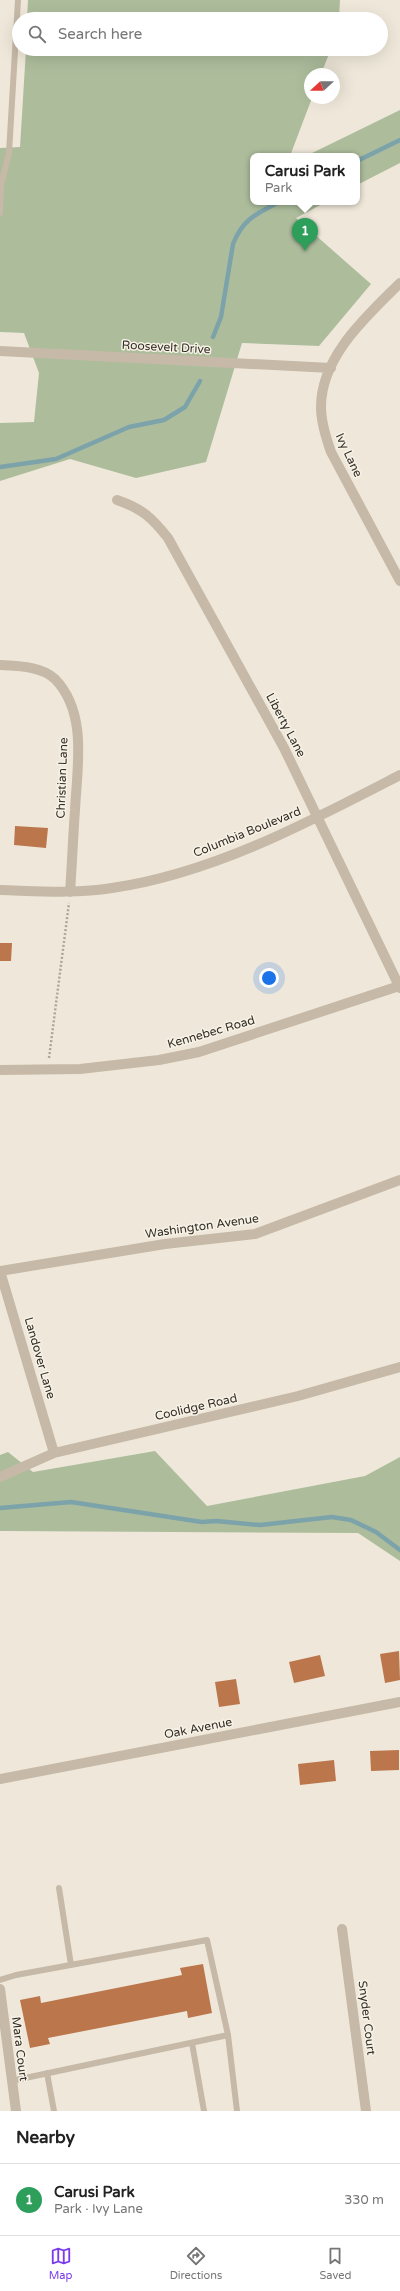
<!DOCTYPE html>
<meta charset="utf-8">
<style>
:root{--surface:#fff;--page:#f2f2f2;--text:#222;--muted:#767676;--line:#e0e0e0;--accent:#7c3aed}
body{margin:0;font-family:"Varela Round",sans-serif;background:var(--page);color:var(--text)}
.compass{position:absolute;left:304px;top:68px;width:36px;height:36px;border-radius:50%;background:var(--surface);box-shadow:0 4px 16px #0002;rotate:249deg}
.you{position:absolute;left:269px;top:978px;width:14px;height:14px;margin:-10px;border:3px solid #fff;border-radius:50%;background:#1a73e8;box-shadow:0 0 0 6px #1a73e833}
.badge{display:grid;place-items:center;width:26px;height:26px;border-radius:50%;background:var(--accent);color:#fff;font-size:13px;font-weight:700}
.pin{position:absolute;translate:-50% -33px;filter:drop-shadow(0 1px 2px #0008)}
.pin::after{content:'';position:absolute;top:21px;width:14px;height:12px;background:inherit;clip-path:polygon(0 0,100% 0,50% 100%)}
.popup{position:absolute;left:250px;top:153px;width:110px;height:52px;box-sizing:border-box;display:grid;place-content:center;border-radius:8px;background:var(--surface);filter:drop-shadow(0 1px 3px #0005);font-size:13px;white-space:nowrap;color:var(--muted)}
.popup b{font-size:15px;color:var(--text)}
.popup::after{content:'';position:absolute;left:50%;top:100%;margin-left:-8px;border:8px solid transparent;border-top-color:var(--surface)}
.list{margin:0;padding:0;list-style:none}
h2{display:flex;justify-content:space-between;align-items:center;height:52px;margin:0;padding:0 16px;font-size:17px}
h2 small{font-size:13px;font-weight:400;color:var(--muted)}
.list li{display:grid;grid-template-columns:26px 1fr auto;gap:12px;align-items:center;box-sizing:border-box;height:72px;padding:0 16px;border-top:1px solid var(--line)}
.list b{display:block;font-size:15px;white-space:nowrap}
.list p{margin:0;font-size:13px;white-space:nowrap;color:var(--muted)}
.list em{font-size:13px;font-style:normal;color:var(--muted)}
.icon{flex:none;width:22px;height:22px;fill:none;stroke:currentColor;stroke-width:2;stroke-linecap:round;stroke-linejoin:round}
.map{position:relative;flex:none;width:400px;height:2111px;overflow:hidden}
.search{position:absolute;background:var(--surface);box-shadow:0 4px 16px #0002;left:12px;right:12px;top:12px;height:44px;display:flex;align-items:center;gap:10px;box-sizing:border-box;padding:0 14px;border-radius:22px;color:var(--muted);font-size:15px}
.sheet{height:124px;background:var(--surface)}
nav{display:flex;justify-content:space-around;align-items:center;box-sizing:border-box;height:56px;border-top:1px solid var(--line);background:var(--surface);font-size:11px;color:var(--muted)}
nav a{display:grid;justify-items:center;gap:2px}
nav .on{color:var(--accent)}
.map>svg:first-child{display:block}
.green{fill:#adbd9c}
.lines{fill:none;stroke-linecap:round;stroke-linejoin:round}
.stream{stroke:#7ca2aa;stroke-width:4.5}
.building{fill:#bc764c}
.path{stroke:#b2a492;stroke-width:2.5;stroke-dasharray:2 2;stroke-linecap:butt}
.service{stroke:#c6b9a7;stroke-width:6}
.minor{stroke:#c6b9a7;stroke-width:10}
.labels{text-anchor:middle;dominant-baseline:central;stroke-width:3;stroke-linejoin:round;paint-order:stroke}
.street-label{font-size:12px;fill:#332d27;stroke:#f7f2e6}
</style>
<div class="map">
<svg width="400" height="2111" viewBox="0 0 400 2111">
<rect width="100%" height="100%" fill="#efe8da"/>
<!-- green -->
<path class="green" d="M28,0H340L339,19H27Z
M26,49H331L321,74H310V98H312L290,156H253V202H326L296,218L371,284L319,346L242,343L206,462L136,478L70,459L0,481V423L34,422L39,373L24,333L0,332V148L20,147Z
M400,110V163L357,185V156H306Z
M155,1451L207,1506L365,1476L400,1457V1561L358,1533L0,1531V1455L8,1452L33,1472Z"/>
<g class="lines">
<!-- stream -->
<path class="stream" d="M357,161L400,140
M213,337L221,317L233,244C243,219 256,214 279,202
M0,467L56,459L129,427L164,420L185,407L200,381
M0,1508L71,1502L202,1522L216,1521L260,1525L332,1517L351,1520L376,1532L400,1550"/>
</g>
<!-- building -->
<path class="building" d="M15,826L48,828L46,848L14,845Z
M0,943H12L11,961H0Z
M399,1651L400,1680L385,1683L380,1654Z
M320,1655L325,1676L294,1683L289,1662Z
M236,1679L240,1704L219,1707L215,1682Z
M399,1750V1770L371,1771L370,1751Z
M334,1760L336,1781L300,1785L298,1764Z
M203,1964L212,2013L188,2018L187,2011L48,2038L50,2044L30,2048L20,2000L40,1996L41,2003L182,1975L180,1968Z"/>
<g class="lines">
<!-- path -->
<path class="path" d="M49,1058L69,903"/>
<!-- service -->
<path class="service" d="M0,213L1,185L9,153L18,0
M59,1888L71,1965
M0,1980L16,1975L207,1940L228,2035L237,2111
M192,2043L204,2111
M47,2073L54,2111
M11,2081L228,2035"/>
<!-- minor -->
<path class="minor" d="M400,283C367,316 321,356 321,407C321,423 326,438 331,452L400,581
M0,351L331,368
M117,500C143,509 152,518 168,538L284,748L400,988
M0,665C17,666 42,666 55,679C88,713 77,768 75,810C73,837 72,865 70,892
M0,890C37,891 75,894 112,888C214,873 309,822 400,775
M0,1070L80,1069L159,1060L199,1052L399,986
M0,1271L165,1244L255,1234L400,1180
M0,1271L54,1453
M0,1477L54,1453L298,1396L400,1367
M0,1779L400,1702
M342,1929L366,2111
M0,1989L16,2111"/>
</g>
<g class="labels">
<!-- street labels -->
<g class="street-label">
<text transform="translate(166 347) rotate(3)">Roosevelt Drive</text>
<text transform="translate(349 455) rotate(65)">Ivy Lane</text>
<text transform="translate(286 725) rotate(62)">Liberty Lane</text>
<text transform="translate(62 778) rotate(-88)">Christian Lane</text>
<text transform="translate(247 832) rotate(-22)">Columbia Boulevard</text>
<text transform="translate(211 1032) rotate(-16)">Kennebec Road</text>
<text transform="translate(202 1226) rotate(-8)">Washington Avenue</text>
<text transform="translate(40 1358) rotate(74)">Landover Lane</text>
<text transform="translate(196 1407) rotate(-13)">Coolidge Road</text>
<text transform="translate(198 1728) rotate(-11)">Oak Avenue</text>
<text transform="translate(367 2018) rotate(83)">Snyder Court</text>
<text transform="translate(20 2049) rotate(83)">Mara Court</text>
</g>
</g>
</svg>
<svg class="compass" viewBox="-18 -18 36 36"><path d="M0-13l5 13h-10z" fill="#e53935"/><path d="M0 13l5-13h-10z" fill="#767676"/></svg>
<div class="you"></div>
<div class="pin badge" style="left:305px;top:251px;background:#2e9e5b">1</div>
<div class="popup"><b>Carusi Park</b>Park</div>
<div class="search"><svg class="icon" aria-label="search" viewBox="0 0 24 24"><circle cx="10" cy="10" r="6"/><path d="M15 15l6 6"/></svg>Search here</div>
</div>
<section class="sheet">
<h2>Nearby<small></small></h2>
<ul class="list">
<li><span class="badge" style="background:#2e9e5b">1</span><div><b>Carusi Park</b><p>Park · Ivy Lane</p></div><em>330 m</em></li>
</ul>
</section>
<nav>
<a class="on"><svg class="icon" aria-label="map" viewBox="0 0 24 24"><path d="M3 6l6-2 6 2 6-2v14l-6 2-6-2-6 2zM9 4v14M15 6v14"/></svg>Map</a>
<a><svg class="icon" aria-label="directions" viewBox="0 0 24 24"><path d="M12 3l9 9-9 9-9-9zM9 14v-3h6M13 9l2 2-2 2"/></svg>Directions</a>
<a><svg class="icon" aria-label="saved" viewBox="0 0 24 24"><path d="M7 4h10v16l-5-4-5 4z"/></svg>Saved</a>
</nav>
